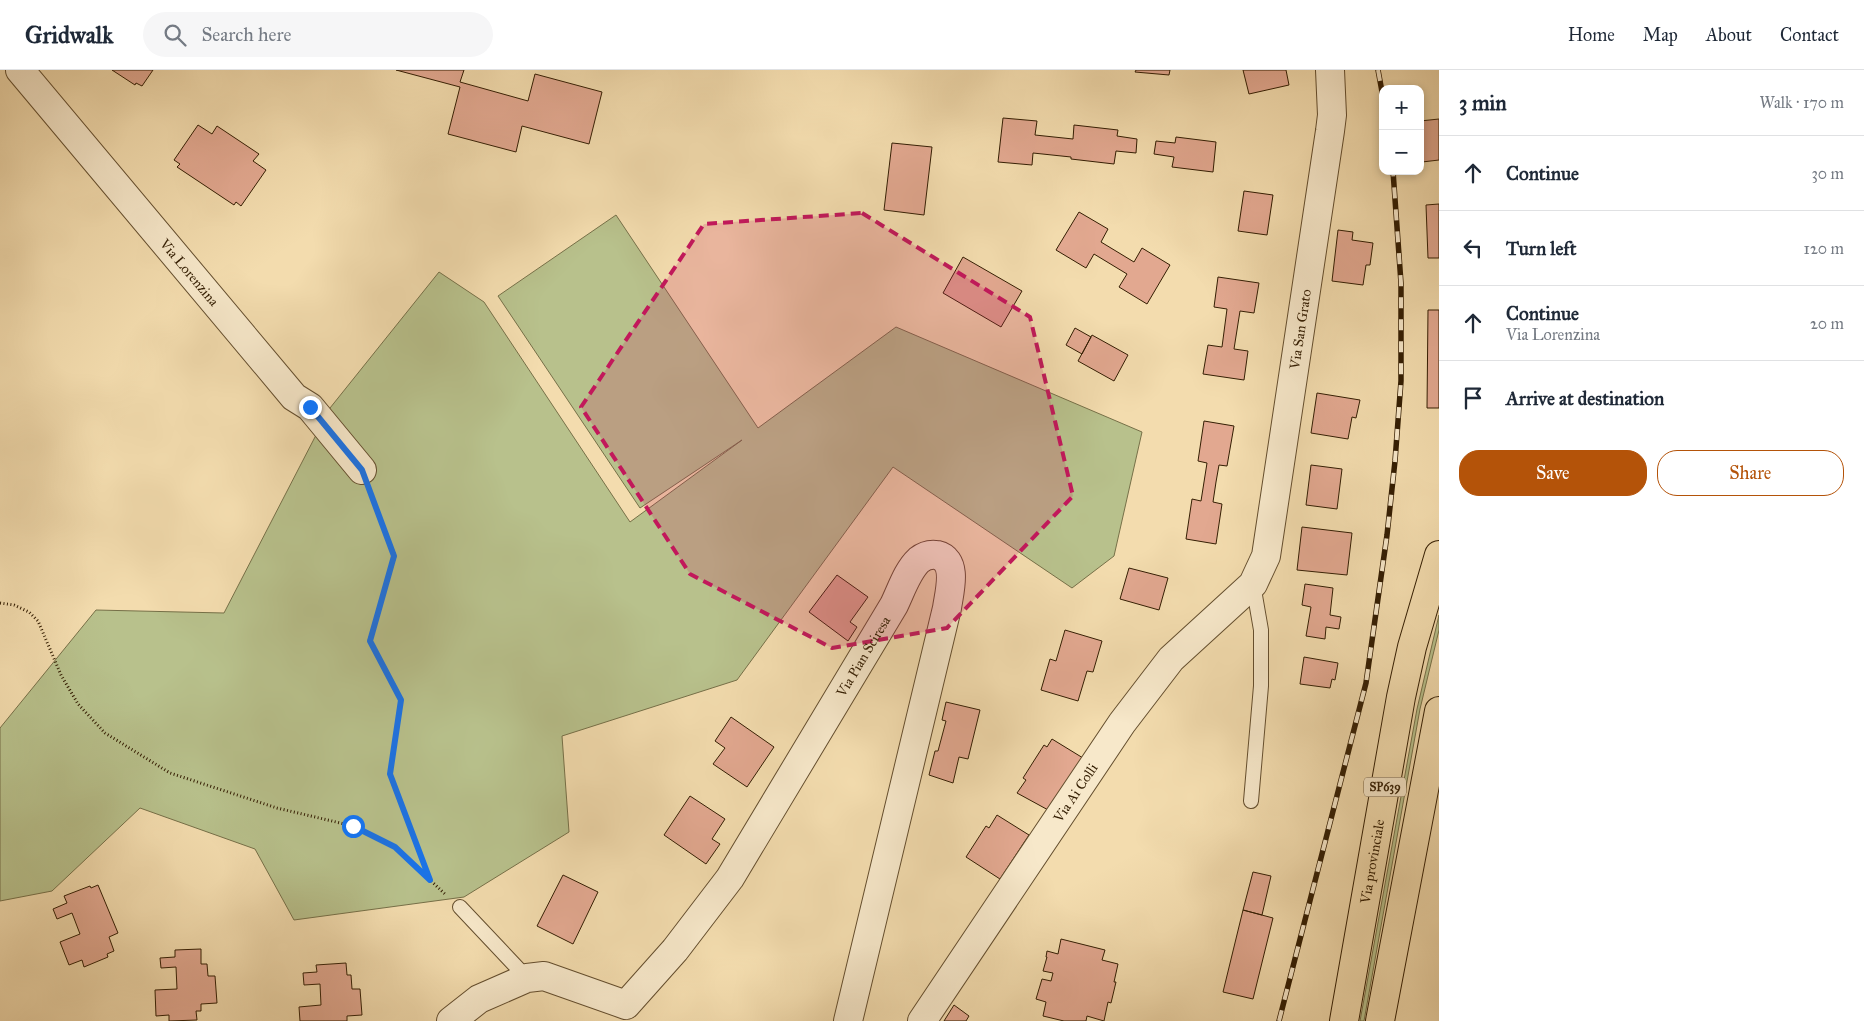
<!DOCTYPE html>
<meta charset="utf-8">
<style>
:root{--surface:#fff;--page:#f6f6f7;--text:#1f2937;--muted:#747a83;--line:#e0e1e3;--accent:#b45309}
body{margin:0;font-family:"IM FELL Great Primer",serif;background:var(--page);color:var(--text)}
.controls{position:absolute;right:15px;top:15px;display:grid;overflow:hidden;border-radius:10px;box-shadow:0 2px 8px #0003}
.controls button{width:45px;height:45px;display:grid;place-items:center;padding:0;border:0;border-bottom:1px solid var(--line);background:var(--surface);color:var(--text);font:25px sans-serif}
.stop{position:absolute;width:15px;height:15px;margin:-11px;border:4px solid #1a73e8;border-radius:50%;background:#fff}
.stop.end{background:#1a73e8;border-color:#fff;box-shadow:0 1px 5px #0008}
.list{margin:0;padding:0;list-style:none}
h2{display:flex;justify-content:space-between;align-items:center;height:65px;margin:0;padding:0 20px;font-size:21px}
h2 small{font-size:16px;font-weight:400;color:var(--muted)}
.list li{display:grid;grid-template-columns:32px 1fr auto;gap:15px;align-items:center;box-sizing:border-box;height:75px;padding:0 20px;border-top:1px solid var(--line)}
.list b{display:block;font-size:19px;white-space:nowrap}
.list p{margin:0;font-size:16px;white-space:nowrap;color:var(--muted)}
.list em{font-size:16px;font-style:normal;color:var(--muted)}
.actions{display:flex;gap:10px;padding:15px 20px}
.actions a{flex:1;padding:11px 0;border:1px solid var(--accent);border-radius:20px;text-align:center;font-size:18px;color:var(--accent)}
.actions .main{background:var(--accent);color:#fff}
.icon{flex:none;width:28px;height:28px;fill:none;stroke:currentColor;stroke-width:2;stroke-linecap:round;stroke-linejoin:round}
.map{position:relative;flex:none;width:1439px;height:951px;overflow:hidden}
header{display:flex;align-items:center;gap:30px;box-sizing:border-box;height:70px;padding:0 25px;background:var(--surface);border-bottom:1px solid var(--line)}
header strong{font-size:24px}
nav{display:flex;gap:28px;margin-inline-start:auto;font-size:18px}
.search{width:350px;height:45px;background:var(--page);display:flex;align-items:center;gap:12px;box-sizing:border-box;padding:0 18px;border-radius:28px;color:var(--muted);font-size:19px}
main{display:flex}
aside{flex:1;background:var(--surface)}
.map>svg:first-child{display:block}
.green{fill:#b8c18c;stroke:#767048}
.building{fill:#e2a890;stroke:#341e03}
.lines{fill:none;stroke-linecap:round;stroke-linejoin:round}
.service-casing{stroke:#644e2e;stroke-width:16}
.minor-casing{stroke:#644e2e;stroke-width:30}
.primary-casing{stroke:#341e03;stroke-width:30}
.path{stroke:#341e03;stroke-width:3;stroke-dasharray:1 2.5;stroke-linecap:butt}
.service{stroke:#f7e8ca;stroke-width:14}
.minor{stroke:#f7e8ca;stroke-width:28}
.primary{stroke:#f3dcae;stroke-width:28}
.rail-casing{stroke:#341e03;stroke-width:5.5}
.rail{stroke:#f7e8ca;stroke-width:4;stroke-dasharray:11;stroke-linecap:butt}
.route{stroke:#1a73e8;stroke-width:6}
.marked{fill:#c2185b;fill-opacity:0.2;stroke:#c2185b;stroke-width:4;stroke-dasharray:10 6;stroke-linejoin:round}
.labels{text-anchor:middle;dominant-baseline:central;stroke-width:4;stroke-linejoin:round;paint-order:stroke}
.shield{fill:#f7e8ca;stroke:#6e5b3f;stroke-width:1}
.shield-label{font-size:12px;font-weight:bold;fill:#341e03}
.street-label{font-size:14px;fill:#341e03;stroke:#f7e8ca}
</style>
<header>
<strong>Gridwalk</strong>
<div class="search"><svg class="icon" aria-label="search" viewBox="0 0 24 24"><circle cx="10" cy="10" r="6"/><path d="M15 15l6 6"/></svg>Search here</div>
<nav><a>Home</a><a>Map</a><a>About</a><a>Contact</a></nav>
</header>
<main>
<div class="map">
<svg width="1439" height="951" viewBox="0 0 1439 951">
<rect width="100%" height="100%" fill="#f3dcae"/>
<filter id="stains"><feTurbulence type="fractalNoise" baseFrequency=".004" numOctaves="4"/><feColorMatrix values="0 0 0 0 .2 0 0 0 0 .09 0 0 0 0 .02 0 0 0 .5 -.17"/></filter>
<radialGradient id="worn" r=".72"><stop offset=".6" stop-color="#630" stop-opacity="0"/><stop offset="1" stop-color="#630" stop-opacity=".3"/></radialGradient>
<!-- green -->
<path class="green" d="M616,145L758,358L896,257L1142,362L1114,486L1072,518L893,397L737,610L562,666L569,762L464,827L294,850L255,779L140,738L52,821L0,831V658L96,540L224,543L330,338L439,202L484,232L630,452L742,370L640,438L498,226Z
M1439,545V560L1420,639L1364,951H1360L1417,639Z"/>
<!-- building -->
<path class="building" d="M112,0H153L142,16L136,13L135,15Z
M396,0H464L460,12L528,31L535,4L602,22L589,74L522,56L516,82L448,64L460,17Z
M1136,0H1170L1169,5L1135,2Z
M1243,0H1286L1289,15L1249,24Z
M1003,48L1037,51L1035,65L1073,69L1074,55L1118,60L1117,66L1137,69L1136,83L1116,81L1114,94L1071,89V87L1033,83L1032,95L998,92Z
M1439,49V90L1422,92L1420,51Z
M198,55L212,64L217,56L259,84L253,91L266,100L241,136L236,132L234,135L177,97L180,94L174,90Z
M1176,67L1216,72L1213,102L1172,97L1174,87L1154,84L1156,71L1175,73Z
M892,73L932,77L924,145L884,140Z
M1244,121L1273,125L1267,165L1238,161Z
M1439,134V188H1428L1426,135Z
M1079,142L1108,159L1101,172L1134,192L1142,178L1170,195L1147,234L1119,217L1127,204L1094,184L1086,198L1056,180Z
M1338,160L1353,162L1352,170L1373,173L1370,195H1366L1363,215L1332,211Z
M963,187L1022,221L1001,257L943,223Z
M1218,207L1259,213L1254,243L1240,241L1234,279L1248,281L1244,310L1203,304L1208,275L1222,277L1227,239L1214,237Z
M1428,240H1439V338H1427Z
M1075,258L1091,267L1082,284L1066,275Z
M1092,265L1128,285L1114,311L1078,291Z
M1317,323L1360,330L1356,348L1352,347L1348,369L1311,363Z
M1204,351L1234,356L1227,396L1219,395L1216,412L1213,432L1222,434L1216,474L1186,469L1192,429L1201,431L1207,393L1198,391Z
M1311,395L1342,399L1337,439L1306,435Z
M1302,457L1352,463L1347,505L1297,500Z
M1129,498L1168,508L1159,540L1120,529Z
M837,505L868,527L850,552L857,557L848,571L809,542Z
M1305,514L1333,518L1330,545L1341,547L1339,559L1326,557L1325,569L1306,566L1311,537L1302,535Z
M1065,560L1102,571L1093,602L1087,601L1078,631L1041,620L1050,589L1056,591Z
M1304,587L1338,593L1335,610L1332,609L1330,618L1300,614Z
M946,632L980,640L968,689L959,687L953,713L929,705L935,681H938L946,651L942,650Z
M731,647L774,677L747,717L713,694L725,678L715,671Z
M1052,669L1083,688L1050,741L1017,723L1026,710L1023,708L1044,675L1047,677Z
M690,726L725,749L712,769L720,774L706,794L664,765Z
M997,745L1029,765L1000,809L966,787L986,756L989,758Z
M1253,802L1271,806L1262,845L1243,840Z
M563,805L598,822L573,874L537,856Z
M98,815L118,863L109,867L114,881L107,884L108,887L84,897L82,890L69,895L60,872L80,864L72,843L57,849L53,839L67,833L64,826L90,816L91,818Z
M1243,840L1273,848L1253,929L1223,922Z
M1061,869L1105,880L1102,890L1118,894L1114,912H1116L1111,933L1108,932L1104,951L1087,946L1086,951H1064L1043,946L1046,932L1036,929L1042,909L1051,911L1053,903L1043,901L1047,887H1046L1047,881L1058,884Z
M201,879V894H207L208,906H215L217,933L201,934V941H196L197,950L169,951V945L156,946L155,920L177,919L176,897L161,898L160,888L175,887V880Z
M346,893L347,905H351L352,919H360L362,945L347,946V951H300L299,937L321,935L320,914L304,915L303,903L317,902L316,895Z
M954,935L969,946L966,951H944Z"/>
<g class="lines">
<!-- service casing -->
<g class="service-casing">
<path id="service" d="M1251,731L1261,616V560L1253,514
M460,837L527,908"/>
</g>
<!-- minor casing -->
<g class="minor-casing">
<g id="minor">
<path id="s1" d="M20,0L294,327L310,337L362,400"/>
<path id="s2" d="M451,951L479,929L527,908L544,906L626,935L675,880L730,808L894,535C901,521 907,501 919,490C924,486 930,484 937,485C959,490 949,523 947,538L848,951"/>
<path id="s3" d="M922,951L1122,653L1171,589L1253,514L1266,486L1330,61L1332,45L1330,0"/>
</g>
</g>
<!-- primary casing -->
<g class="primary-casing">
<g id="primary">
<path id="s4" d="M1344,951L1401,627L1412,577L1439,485"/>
<path d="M1380,951L1439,641"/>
</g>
</g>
<!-- path -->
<path class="path" d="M371,424L395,486L369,571L401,630L390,704L429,809
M0,533L14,535L29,542L38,551L61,605L78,634L105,663L170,703L277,738L353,756L395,777L446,825"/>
<!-- service -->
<use href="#service" class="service"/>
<!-- minor -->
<use href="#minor" class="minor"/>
<!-- primary -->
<use href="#primary" class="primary"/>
<!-- rail casing -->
<g class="rail-casing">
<path id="rail" d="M1378,0L1383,27
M1279,951L1366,613L1387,465L1395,391L1401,311V213L1393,101"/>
</g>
<!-- rail -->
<use href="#rail" class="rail"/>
</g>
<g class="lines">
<!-- route -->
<path class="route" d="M310,337L362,400L394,486L370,571L401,630L390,704L430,810L395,777L353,756"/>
</g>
<!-- marked area -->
<path class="marked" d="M862,143L1030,247L1073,426L947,558L832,578L690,504L581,337L704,154Z"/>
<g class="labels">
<!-- shield labels -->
<rect class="shield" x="1364" y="707.5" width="42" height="19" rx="4"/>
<g class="shield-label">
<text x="1385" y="717">SP639</text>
</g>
<!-- street labels -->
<g class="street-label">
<text stroke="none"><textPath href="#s1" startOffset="264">Via Lorenzina</textPath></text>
<text stroke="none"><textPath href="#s3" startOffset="811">Via San Grato</textPath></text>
<text stroke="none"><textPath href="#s2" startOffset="615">Via Pian Sciresa</textPath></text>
<text stroke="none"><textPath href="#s3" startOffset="275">Via Ai Colli</textPath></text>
<text stroke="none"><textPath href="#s4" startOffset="162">Via provinciale</textPath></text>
</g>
</g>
<rect width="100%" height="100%" filter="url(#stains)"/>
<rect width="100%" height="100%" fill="url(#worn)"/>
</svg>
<div class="controls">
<button>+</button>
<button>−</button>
</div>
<div class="stop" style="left:353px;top:756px"></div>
<div class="stop end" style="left:310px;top:337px"></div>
</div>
<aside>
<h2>3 min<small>Walk · 170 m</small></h2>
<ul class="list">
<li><svg class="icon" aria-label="ahead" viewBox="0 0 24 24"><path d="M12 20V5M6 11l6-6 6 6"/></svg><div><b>Continue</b></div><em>30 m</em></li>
<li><svg class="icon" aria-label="left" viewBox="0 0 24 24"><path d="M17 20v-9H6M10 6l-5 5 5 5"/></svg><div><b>Turn left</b></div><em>120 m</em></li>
<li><svg class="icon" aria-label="ahead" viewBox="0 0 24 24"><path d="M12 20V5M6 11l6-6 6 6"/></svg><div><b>Continue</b><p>Via Lorenzina</p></div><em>20 m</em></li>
<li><svg class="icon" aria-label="arrive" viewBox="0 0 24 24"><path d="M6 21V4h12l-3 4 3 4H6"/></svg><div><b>Arrive at destination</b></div></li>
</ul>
<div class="actions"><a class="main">Save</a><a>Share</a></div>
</aside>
</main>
